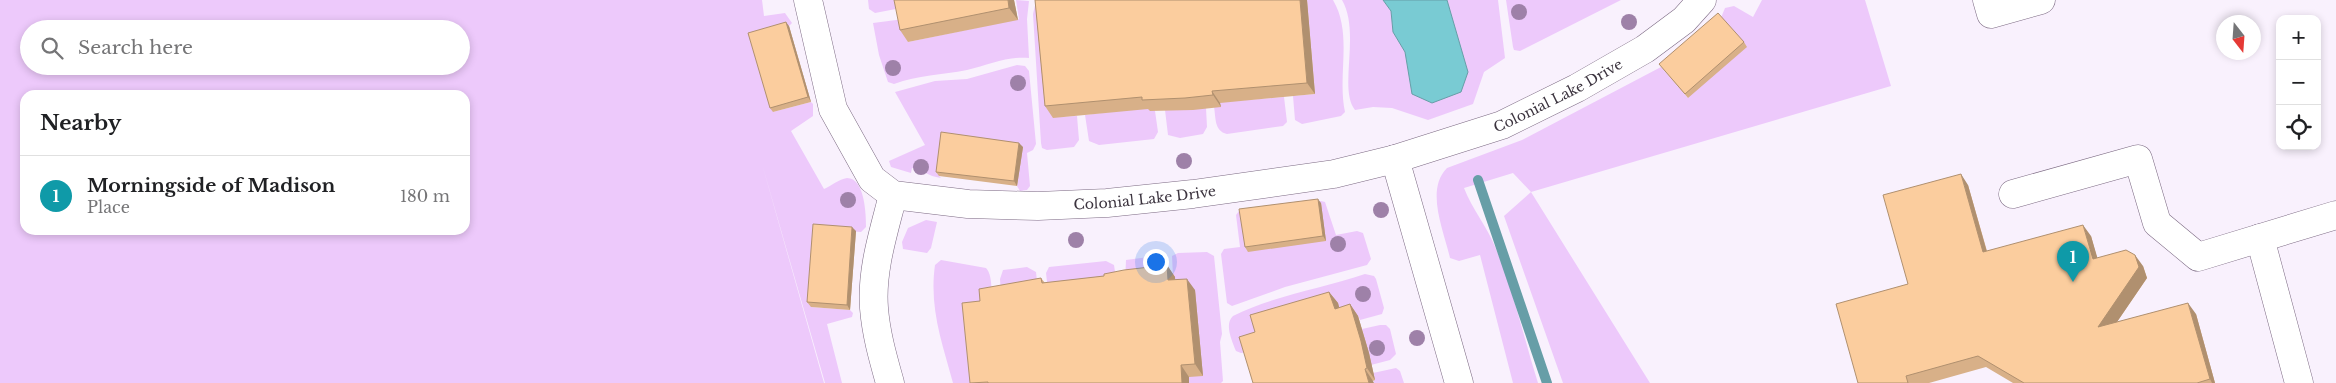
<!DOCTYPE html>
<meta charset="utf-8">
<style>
:root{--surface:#fff;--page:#f6f6f6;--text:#202124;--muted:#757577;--line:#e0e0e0;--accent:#0b8043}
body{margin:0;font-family:"Libre Baskerville",serif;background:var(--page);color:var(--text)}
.controls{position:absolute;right:15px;top:15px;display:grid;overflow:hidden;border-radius:10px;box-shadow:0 2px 8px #0003}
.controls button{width:45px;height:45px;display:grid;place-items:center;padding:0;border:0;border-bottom:1px solid var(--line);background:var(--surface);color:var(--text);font:25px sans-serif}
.compass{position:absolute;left:2216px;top:15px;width:45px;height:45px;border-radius:50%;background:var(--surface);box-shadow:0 2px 8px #0003;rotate:163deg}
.you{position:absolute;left:1155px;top:261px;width:18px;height:18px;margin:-12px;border:4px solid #fff;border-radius:50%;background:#1a73e8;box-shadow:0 0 0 8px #1a73e833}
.badge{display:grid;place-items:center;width:32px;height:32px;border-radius:50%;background:var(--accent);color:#fff;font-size:16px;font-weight:700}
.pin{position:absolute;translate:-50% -41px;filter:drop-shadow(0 1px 2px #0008)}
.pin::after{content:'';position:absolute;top:26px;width:18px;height:15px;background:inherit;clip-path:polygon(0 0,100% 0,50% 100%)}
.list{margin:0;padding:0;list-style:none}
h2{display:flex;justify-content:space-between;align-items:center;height:65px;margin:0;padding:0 20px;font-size:21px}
h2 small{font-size:16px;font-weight:400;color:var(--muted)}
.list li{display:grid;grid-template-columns:32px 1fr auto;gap:15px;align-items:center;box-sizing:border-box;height:80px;padding:0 20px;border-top:1px solid var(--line)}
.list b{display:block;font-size:19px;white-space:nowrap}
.list p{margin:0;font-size:16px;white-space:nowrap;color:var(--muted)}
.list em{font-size:16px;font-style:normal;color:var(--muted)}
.icon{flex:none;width:28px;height:28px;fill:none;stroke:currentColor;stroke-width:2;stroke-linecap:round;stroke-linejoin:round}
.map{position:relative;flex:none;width:2336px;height:383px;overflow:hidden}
.search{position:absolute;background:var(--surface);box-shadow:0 2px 8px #0003;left:20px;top:20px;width:450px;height:55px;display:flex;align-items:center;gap:12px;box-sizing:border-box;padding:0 18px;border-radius:28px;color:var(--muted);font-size:19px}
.panel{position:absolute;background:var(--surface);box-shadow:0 2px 8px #0003;left:20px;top:90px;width:450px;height:145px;border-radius:15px}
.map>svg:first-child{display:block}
.green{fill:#edc9fb;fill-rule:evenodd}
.water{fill:#79cbd3;stroke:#679ea7}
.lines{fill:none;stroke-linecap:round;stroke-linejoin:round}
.stream{stroke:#679ea7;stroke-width:10}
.minor-casing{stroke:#7c6a83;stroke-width:29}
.minor{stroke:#fff;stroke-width:28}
.tree{fill:#9e81a8}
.wall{fill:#d8b088}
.shaded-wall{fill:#b0906f}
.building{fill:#fbcd9e;stroke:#b0906f}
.labels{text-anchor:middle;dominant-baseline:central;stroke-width:4.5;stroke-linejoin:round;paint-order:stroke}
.street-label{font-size:14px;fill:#3c343f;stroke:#f9f1fd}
</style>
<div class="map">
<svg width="2336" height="383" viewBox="0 0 2336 383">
<rect width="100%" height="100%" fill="#f9f1fd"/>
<!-- green -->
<path class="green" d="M0,0H762L764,16L785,13L792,23L789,26L773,112L811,102L813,104V116L791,131L824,189C831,186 839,179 847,178C865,178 866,215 866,227L861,232L817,229L811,307L850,310L853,313L852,317L827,324L842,383H825L762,164L824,383H0ZM29,29H461V66H29ZM25,95H465V230H25Z
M868,0H900L901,8L875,13L869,9Z
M1016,0L1029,1L1027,19L1029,58C1007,56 989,65 967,70C942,75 918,75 894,84L888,82L879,55L873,23L904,19L908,42L1019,19Z
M1307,0H1333C1353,34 1337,75 1345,112L1341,116L1302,124L1295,120L1293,96L1315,94Z
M1342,0H1383L1391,11L1393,32L1405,52L1412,94L1449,6L1447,0H1498L1505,58L1484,72L1473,104L1428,120L1392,108L1373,107L1355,110C1338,89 1361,33 1342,0Z
M1506,0H1621L1520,51L1514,50L1513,47Z
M1762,0H1865L1891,86L1531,192L1650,383H1563L1504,216L1531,192L1513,173L1464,188C1472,209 1488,228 1496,249C1514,292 1524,339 1538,383H1513L1480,255L1459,261L1450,258C1444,231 1425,190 1447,168L1522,140L1661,67L1688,98L1725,8L1734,6L1753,17Z
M1036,1L1053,117L1077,116L1079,140L1074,147L1047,150L1042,148L1041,143L1033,14Z
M1017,65L1025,66L1029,71L1036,144L1033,150L1027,153L1030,186L1027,190L1020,191L1017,186L1022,148L939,176L941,178C927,176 924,170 912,168L911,173L891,167L889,161L925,145L895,92L935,81L967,79Z
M1284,97L1287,122L1283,126L1227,134C1214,131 1216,118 1214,107L1220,102Z
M1150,107L1155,111L1158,132L1154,139L1099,145L1089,141L1085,115Z
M1206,108L1207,127L1203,134L1180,138L1168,135L1165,110Z
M1321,201L1325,202L1336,235L1357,231L1363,233L1371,259L1367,265L1285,287L1232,306L1227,303L1221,254L1224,249L1240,247L1236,215L1239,211Z
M926,220L937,222L931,248L927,253L903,249L902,242L908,228Z
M1207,252L1214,256L1222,334L1220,342L1223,381L1221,383H1189L1173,277L1172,256L1178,253Z
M1156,256L1162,261L1163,278L1125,283L1126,260Z
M941,260L986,268C1001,283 981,361 977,383H953C942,342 929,308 935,265Z
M1106,261L1114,265L1117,285L1048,291L1046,273L1049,267Z
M1027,267L1036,272L1038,291L1001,294L1000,279L1003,270Z
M1365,274L1374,276L1376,279L1384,308L1382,314L1360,320L1358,316L1343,321L1337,303L1259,327L1248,352L1241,353L1236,351C1232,341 1224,324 1233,316C1275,295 1321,289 1365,274Z
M1380,325H1386L1390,329L1396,354L1390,360L1371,365L1362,329Z
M1396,368L1400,371L1404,383H1374L1373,373Z"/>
<!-- water -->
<path class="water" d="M1383,0H1447L1468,72L1461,92L1432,103L1412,94L1405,52L1393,32L1391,11Z"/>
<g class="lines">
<!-- stream -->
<path class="stream" d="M1478,180L1547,383"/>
<!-- minor casing -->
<g class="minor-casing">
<g id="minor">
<path id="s1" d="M808,0L833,109L872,179L893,195L968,204L1038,206L1107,203L1193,194L1334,174L1395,159L1502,125L1577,88L1645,49L1684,20L1702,0"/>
<path d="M1987,0L1991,14L2041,0"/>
<path d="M1395,159L1459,383"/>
<path d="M2013,194L2138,159L2157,223L2198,257L2336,215"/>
<path d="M2260,238L2299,383"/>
<path d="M890,383C883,358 876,334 874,308C871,270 884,231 893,195"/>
</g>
</g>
<!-- minor -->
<use href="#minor" class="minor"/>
</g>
<!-- trees -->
<g class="tree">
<circle cx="1519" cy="12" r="8"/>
<circle cx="1629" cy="22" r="8"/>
<circle cx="893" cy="68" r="8"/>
<circle cx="1018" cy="83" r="8"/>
<circle cx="1184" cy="161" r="8"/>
<circle cx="921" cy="167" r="8"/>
<circle cx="848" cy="200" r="8"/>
<circle cx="1381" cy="210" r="8"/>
<circle cx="1076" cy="240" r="8"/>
<circle cx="1338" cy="244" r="8"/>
<circle cx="1363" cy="294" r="8"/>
<circle cx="1417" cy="338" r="8"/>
<circle cx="1377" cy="348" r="8"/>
</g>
<!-- wall -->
<path class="wall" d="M1014,0L1018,20L908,42L900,30Z
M1035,0H1307L1315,94L1220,103L1221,107L1193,110L1150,111L1148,109L1053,118L1045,106Z
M789,26L811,102L773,112L770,108Z
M1744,42L1747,47L1688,98L1659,64Z
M1023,147L1017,186L939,176L936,172Z
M1968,185L1987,251L2091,236L2097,258L2143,266L2147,278L2117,322L2196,314L2215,383H2013L1986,367L1929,383H1858Z
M1321,203L1326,241L1248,252L1245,247Z
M856,231L850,310L811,307L807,302Z
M1167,265L1175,277V280L1195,290L1203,376L1189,377V383H970L980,301L1041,278L1045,283L1104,276Z
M1329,292L1338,303L1339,308L1350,304L1358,316L1369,353L1375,380L1373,381L1255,332Z"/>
<!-- shaded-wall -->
<path class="shaded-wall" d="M1008,0H1014L1018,20L1009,8Z
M1300,0H1307L1315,94L1307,83Z
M786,22L789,26L811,102L808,97Z
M1212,91L1220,103L1221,107L1213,95Z
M1019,143L1023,147L1017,186L1014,181Z
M1961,174L1968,185L1990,263L1983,252Z
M1318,199L1321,203L1326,241L1323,236Z
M2083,225L2091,236L2101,270L2093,259Z
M852,227L856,231L850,310L847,305Z
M2135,255L2143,266L2147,278L2106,338L2098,327Z
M1167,265L1175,277L1176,292L1168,280Z
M1187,279L1195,290L1203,376L1195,364Z
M1329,292L1338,303L1343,321L1335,309Z
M2188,303L2196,314L2215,383H2212L2210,379Z
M1350,304L1358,316L1369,353L1375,380L1367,368Z
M1181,365L1189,377V383H1182Z
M1365,369L1373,381L1374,383H1369Z"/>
<!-- building -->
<path class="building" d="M894,0H1008L1009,8L900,30Z
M1035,0H1300L1307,83L1212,91L1213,95L1185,98L1142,100V97L1045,106Z
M1718,13L1744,42L1685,94L1659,64Z
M786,22L808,97L770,108L748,33Z
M941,132L1019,143L1014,181L936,172Z
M1961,174L1983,252L2083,225L2093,259L2126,250L2135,255L2139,267L2098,327L2188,303L2210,379L2197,383H2024L1978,356L1906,376L1908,383H1858L1836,304L1908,284L1883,195Z
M1318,199L1323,236L1245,247L1239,209Z
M813,224L852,227L847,305L807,302Z
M1167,265L1168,280L1187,279L1195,364L1181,365L1182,383H988V382L970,383L962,303L980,301L979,289L1041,278L1042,283L1104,276V274L1124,270Z
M1329,292L1335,309L1350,304L1361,341L1367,368L1365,369L1369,383H1253L1239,337L1255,332L1250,315Z"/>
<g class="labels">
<!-- street labels -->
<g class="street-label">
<text stroke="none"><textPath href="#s1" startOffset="900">Colonial Lake Drive</textPath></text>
<text stroke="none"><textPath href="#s1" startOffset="471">Colonial Lake Drive</textPath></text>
</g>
</g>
</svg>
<div class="controls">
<button>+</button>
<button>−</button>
<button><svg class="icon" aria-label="locate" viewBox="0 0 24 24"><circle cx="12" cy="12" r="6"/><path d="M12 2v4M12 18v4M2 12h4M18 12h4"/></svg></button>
</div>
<svg class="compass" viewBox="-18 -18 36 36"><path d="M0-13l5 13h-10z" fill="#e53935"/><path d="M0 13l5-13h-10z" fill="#757577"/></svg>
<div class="you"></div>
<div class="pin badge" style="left:2073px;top:282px;background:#0f9aa8">1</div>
<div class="search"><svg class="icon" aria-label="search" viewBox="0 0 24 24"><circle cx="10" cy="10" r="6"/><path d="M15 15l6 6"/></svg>Search here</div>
<section class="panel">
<h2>Nearby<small></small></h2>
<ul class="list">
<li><span class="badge" style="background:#0f9aa8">1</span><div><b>Morningside of Madison</b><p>Place</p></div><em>180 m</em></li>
</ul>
</section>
</div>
